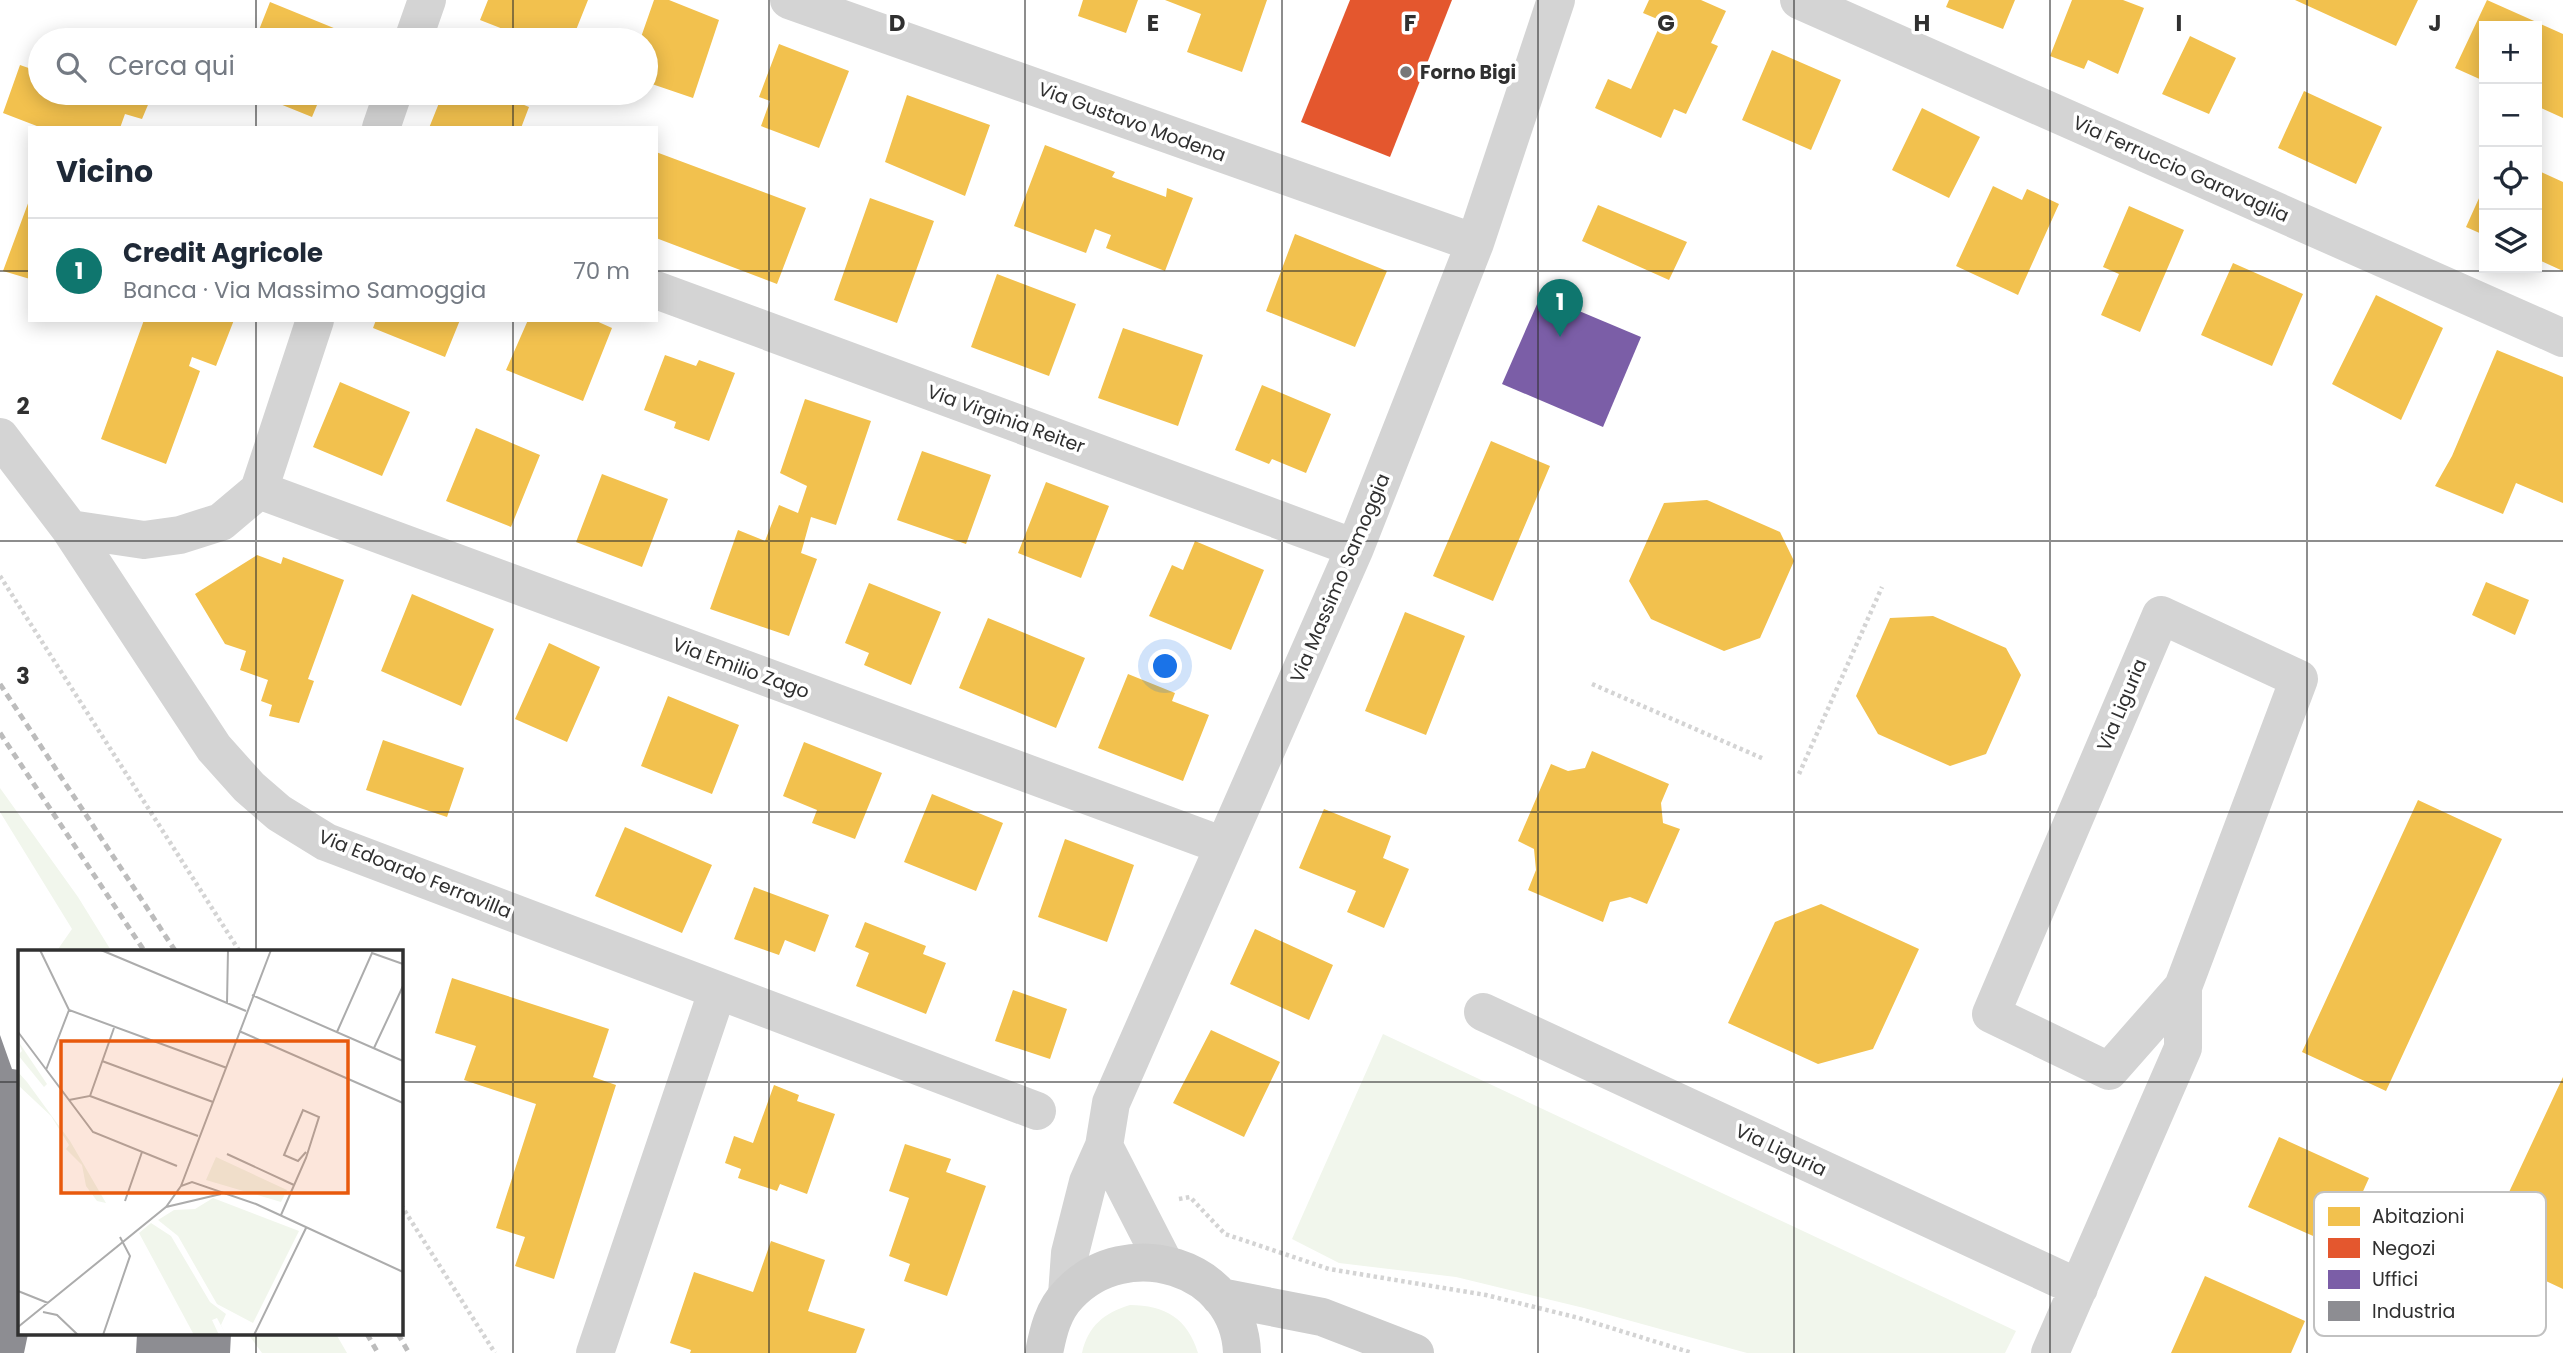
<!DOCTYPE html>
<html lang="it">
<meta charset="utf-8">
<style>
:root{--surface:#fff;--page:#f2f2f3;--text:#1f2937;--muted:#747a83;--line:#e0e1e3;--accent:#0f766e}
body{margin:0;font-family:Poppins,sans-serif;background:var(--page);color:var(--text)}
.controls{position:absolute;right:21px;top:21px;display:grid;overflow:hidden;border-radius:0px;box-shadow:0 4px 18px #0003}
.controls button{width:63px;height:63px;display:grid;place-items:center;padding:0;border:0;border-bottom:2px solid var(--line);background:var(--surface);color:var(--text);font:35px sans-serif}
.you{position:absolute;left:1166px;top:667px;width:24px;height:24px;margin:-18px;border:5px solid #fff;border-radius:50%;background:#1a73e8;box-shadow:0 0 0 10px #1a73e833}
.badge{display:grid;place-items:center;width:46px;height:46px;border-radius:50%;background:var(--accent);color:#fff;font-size:23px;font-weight:700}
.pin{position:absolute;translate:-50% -58px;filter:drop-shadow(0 2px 4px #0008)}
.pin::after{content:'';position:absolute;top:37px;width:24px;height:21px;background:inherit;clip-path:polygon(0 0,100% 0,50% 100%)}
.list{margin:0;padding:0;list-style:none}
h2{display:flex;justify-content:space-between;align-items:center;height:91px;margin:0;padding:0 28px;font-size:30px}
h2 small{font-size:23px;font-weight:400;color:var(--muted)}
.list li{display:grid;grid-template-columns:46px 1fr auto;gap:21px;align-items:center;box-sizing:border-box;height:105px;padding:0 28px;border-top:2px solid var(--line)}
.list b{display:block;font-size:26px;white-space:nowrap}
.list p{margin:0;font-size:23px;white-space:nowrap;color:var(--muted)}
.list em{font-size:23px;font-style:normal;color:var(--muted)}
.icon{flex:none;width:38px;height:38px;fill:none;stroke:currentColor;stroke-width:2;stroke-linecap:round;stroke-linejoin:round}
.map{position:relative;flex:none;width:2563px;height:1353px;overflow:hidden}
.search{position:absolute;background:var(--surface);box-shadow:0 4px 18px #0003;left:28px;top:28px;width:630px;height:77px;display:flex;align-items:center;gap:18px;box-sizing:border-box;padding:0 24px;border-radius:38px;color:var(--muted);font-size:26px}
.panel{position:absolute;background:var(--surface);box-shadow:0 4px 18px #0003;left:28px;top:126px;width:630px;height:196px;border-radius:0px}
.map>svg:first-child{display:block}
.green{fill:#f1f6ec}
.homes{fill:#f2c14e}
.shops{fill:#e4572e}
.offices{fill:#7b5ea7}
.industry{fill:#8d8d92}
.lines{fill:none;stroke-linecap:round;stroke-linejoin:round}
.path{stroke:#d4d4d4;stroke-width:4.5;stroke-dasharray:3.5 3.5;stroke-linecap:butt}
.minor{stroke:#d4d4d4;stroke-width:38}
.secondary{stroke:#cecece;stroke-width:38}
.rail{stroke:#bcbcbc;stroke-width:5;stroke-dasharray:7 5;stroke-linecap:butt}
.grid{fill:none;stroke:#303030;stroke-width:2;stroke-opacity:0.55}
.poi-dot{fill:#787878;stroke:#fff;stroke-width:2.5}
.labels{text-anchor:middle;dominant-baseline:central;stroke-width:7;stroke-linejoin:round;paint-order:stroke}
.poi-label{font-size:19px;font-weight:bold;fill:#303030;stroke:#fff;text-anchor:start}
.street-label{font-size:19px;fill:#303030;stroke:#fff}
.inset-road{fill:none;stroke:#acacac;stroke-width:2}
.view{fill:#e8590c;fill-opacity:0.15;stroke:#e8590c;stroke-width:3.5}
.inset-edge{fill:none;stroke:#303030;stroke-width:3.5}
.key{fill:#fff;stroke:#c1c1c1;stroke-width:2}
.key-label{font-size:19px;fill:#303030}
.grid-label{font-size:23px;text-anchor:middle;font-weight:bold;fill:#303030;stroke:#fff;stroke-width:7;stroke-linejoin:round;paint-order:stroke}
</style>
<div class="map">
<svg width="2563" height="1353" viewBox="0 0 2563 1353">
<rect width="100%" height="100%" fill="#fff"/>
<!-- green -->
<path class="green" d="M0,788L78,897L112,952H56L72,929L0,812Z
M1383,1034L2016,1331L2005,1353H1747L1584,1308L1456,1277L1339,1263L1292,1239Z
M1130,1305C1165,1305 1188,1319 1198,1353H1082C1088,1326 1104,1313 1130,1305Z
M248,1334H336L347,1353H262Z"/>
<!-- homes -->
<path class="homes" d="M488,0H588L572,40H531L480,20Z
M654,0H669L719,20L693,98L646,82V40H640Z
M1083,0H1138L1126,33L1078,16Z
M1165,0H1267L1242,72L1187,52L1201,14Z
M1649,0H1701L1726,11L1711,43L1718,46L1686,114L1674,109L1661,138L1595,108L1608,79L1631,89L1662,21L1643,13Z
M1949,0H2015L2003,29L1946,7Z
M2072,0H2123L2144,8L2118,74L2088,60L2084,69L2050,56Z
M2295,0H2418L2396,46Z
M2487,0L2563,34V118L2537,106V26H2484V81L2455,68Z
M270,2L346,33L343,40H255Z
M2190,36L2236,58L2209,114L2162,94Z
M779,44L849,71L819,148L761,126L770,101L759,97Z
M1772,50L1841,80L1811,150L1742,120Z
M20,65L40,72V93H153L142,119L125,114L120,128H42L3,113Z
M2304,91L2382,127L2356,184L2278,148Z
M253,93H322L312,117Z
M443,93H495L529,107L521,128H429Z
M907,95L990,125L965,196L885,162Z
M1922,108L1980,137L1949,198L1892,170Z
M1045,145L1115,172L1112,177L1166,197L1167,188L1193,198L1165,271L1106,248L1111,235L1095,229L1086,253L1014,226Z
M656,152L806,208L777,284L656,238Z
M2537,170L2563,182V271L2537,259Z
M1993,186L2022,200L2027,189L2059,204L2018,295L1956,266Z
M2484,187V235L2466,227Z
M30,198V279L3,271Z
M870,198L934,221L897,323L834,300Z
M1598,205L1687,242L1669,280L1582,241Z
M2129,206L2184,230L2140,332L2101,315L2119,274L2103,267Z
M1295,234L1387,271L1355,347L1266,311Z
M2233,263L2303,294L2272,366L2201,335Z
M997,274L1076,304L1049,376L971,347Z
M2376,295L2443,328L2401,420L2332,384Z
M144,320H234L216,366L192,357L189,366L200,371L166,464L101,439Z
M376,320H460L445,357L373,328Z
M528,320H594L612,328L583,401L506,370Z
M1123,328L1203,355L1178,426L1098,398Z
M2497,350L2563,377V503L2516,483L2503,514L2435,486L2452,456Z
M665,355L696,366L699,360L735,373L709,441L674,428L676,422L644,410Z
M340,382L410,412L382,476L313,447Z
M1262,385L1331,414L1306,473L1272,459L1269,464L1235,450Z
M805,399L871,421L836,525L811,517L801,553L817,559L789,636L710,609L738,530L765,541L779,505L798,513L807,486L780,473Z
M476,428L540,455L511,527L446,501Z
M1491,441L1550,466L1493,601L1433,576Z
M922,451L991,475L966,544L897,520Z
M602,474L668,499L642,567L576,542Z
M1046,482L1109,506L1081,578L1018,553Z
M1707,500L1780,532L1794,561L1760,638L1724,651L1651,619L1629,581L1664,503Z
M1195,541L1264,570L1231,650L1149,616L1172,565L1183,570Z
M257,555L281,564L283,557L344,580L308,679L314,681L299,723L269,716L272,705L261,701L268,680L240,670L246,651L225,644L195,594Z
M2486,582L2529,600L2515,635L2472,615Z
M869,583L941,612L911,685L864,665L869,653L845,643Z
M412,594L494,629L461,706L381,671Z
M1405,612L1465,636L1426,735L1365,711Z
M1933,616L2006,648L2021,675L1986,754L1950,766L1878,734L1856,696L1890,618Z
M988,618L1085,658L1056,728L959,688Z
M549,643L600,667L567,742L515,719Z
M1128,674L1175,693L1172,701L1209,715L1183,781L1098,748Z
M668,696L739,725L712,794L641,766Z
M383,740L464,768L447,817L366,790Z
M804,742L882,773L855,839L812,823L817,810L783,796Z
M1592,751L1669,784L1661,803L1663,823L1680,829L1647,904L1630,897L1610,902L1603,922L1528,890L1536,870L1534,849L1518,841L1551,764L1568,771L1585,768Z
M932,794L1003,823L976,891L904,862Z
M2418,800L2502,839L2386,1091L2302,1052Z
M1324,809L1391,836L1383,858L1409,869L1384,928L1347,912L1356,891L1299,868Z
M625,827L712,865L682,933L595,896Z
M1065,839L1134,865L1107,942L1038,917Z
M754,887L829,915L815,952L785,940L779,955L734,939Z
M1821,904L1919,949L1873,1049L1818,1064L1728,1023L1775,922Z
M865,922L926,946L923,954L946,963L926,1014L856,986L869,953L855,947Z
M1255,929L1333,965L1309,1020L1230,984Z
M452,978L609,1029L593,1077L616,1085L554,1279L515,1266L525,1237L496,1228L536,1104L464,1080L476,1046L435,1033Z
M1013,990L1067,1009L1050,1059L995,1041Z
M1211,1030L1280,1062L1244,1137L1173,1103Z
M2563,1077V1289L2531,1274L2538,1259L2524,1253L2506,1292L2456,1269L2472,1237L2463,1234L2481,1195L2503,1205Z
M774,1085L799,1095L797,1101L835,1114L807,1194L780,1184L777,1191L738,1178L741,1169L725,1163L734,1136L753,1143Z
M2279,1137L2369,1178L2338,1247L2248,1207Z
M905,1144L951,1159L946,1172L986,1186L947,1296L904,1281L910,1264L889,1256L909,1198L889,1191Z
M771,1241L825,1260L808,1311L865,1329L856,1353H690L691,1350L670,1343L694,1272L753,1292Z
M2205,1276L2305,1321L2291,1353H2171Z"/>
<!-- shops -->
<path class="shops" d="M1350,0H1452L1390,157L1301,122Z"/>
<!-- offices -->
<path class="offices" d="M1541,295L1641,337L1603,427L1502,384Z"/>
<!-- industry -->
<path class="industry" d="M0,1035L12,1069L19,1070V1334H28L24,1353H0Z
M137,1334H231L230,1353H136Z"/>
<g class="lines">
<!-- path -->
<path class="path" d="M0,576L240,952
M1592,684L1764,759
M1799,774L1882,587
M1179,1199L1190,1197L1225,1234L1329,1269L1486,1295L1579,1318L1692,1353
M401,1205L495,1353"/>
<!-- minor -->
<path class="minor" d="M789,0L1475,243
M1799,0L2563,338
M413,40L427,0
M381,128L393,93
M656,290L1355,548
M0,437L70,529L214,748L249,787L279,813L326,842L1037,1111
M259,490L1224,846
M70,529L144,540L180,535L221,522L259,490L315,320
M1483,1012L2079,1288
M1104,1146L1164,1263
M1067,1295L1070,1253L1088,1182L1104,1146L1111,1103L1355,548L1475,243L1556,0
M595,1353L717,992
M2050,1353L2183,1048V987L2299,679L2161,615L1991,1014L2109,1071L2183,987"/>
<!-- secondary -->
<path class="secondary" d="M1220,1297L1322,1317L1415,1353
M1044,1353C1048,1332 1053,1310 1069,1294C1126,1233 1239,1265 1242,1353"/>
<!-- rail -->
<path class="rail" d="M0,684L176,952
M0,733L145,952
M367,1334L378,1353
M398,1334L409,1353"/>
</g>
<!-- grid -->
<path class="grid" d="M256,0V40M513,0V40M769,0V1353M1025,0V1353M1282,0V1353M1538,0V1353M1794,0V1353M2050,0V1353M2307,0V1353M256,93V128M513,93V128M0,271H30M656,271H2563M256,320V952M513,320V1353M0,541H2563M0,812H2563M0,1082H19M401,1082H2563M256,1334V1353"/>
<!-- markers -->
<circle class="poi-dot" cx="1406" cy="72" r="7"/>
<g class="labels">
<!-- poi labels -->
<g class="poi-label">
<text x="1420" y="72">Forno Bigi</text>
</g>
<!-- street labels -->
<g class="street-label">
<text transform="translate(1132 122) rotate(20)">Via Gustavo Modena</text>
<text transform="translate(2181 169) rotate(24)">Via Ferruccio Garavaglia</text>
<text transform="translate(1006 419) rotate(20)">Via Virginia Reiter</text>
<text transform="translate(1340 578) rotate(-67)">Via Massimo Samoggia</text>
<text transform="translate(741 668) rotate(20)">Via Emilio Zago</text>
<text transform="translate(2122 705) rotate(-67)">Via Liguria</text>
<text transform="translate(415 874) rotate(22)">Via Edoardo Ferravilla</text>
<text transform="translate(1781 1150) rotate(25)">Via Liguria</text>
</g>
</g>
<!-- overview -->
<g transform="translate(18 950)">
<rect width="385" height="385" fill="#fff"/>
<path d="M0,91L29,134L26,137L0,105L4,101ZM0,122L9,132L52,191L88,253L79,251L68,236L64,215L48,199L51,195L33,166L0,135ZM198,207L269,240L263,252L188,230ZM195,248L281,281L235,373L199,354L160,286L140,270L156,260L177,259ZM133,273L153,286L192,352L208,364L203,375L208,385L199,368L194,370L201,385H176L121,283Z" fill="#f1f6ec"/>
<path class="inset-road" d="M22,0L51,60L209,118M83,0L228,61M234,45L385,111M209,53L210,0M221,81L385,153M0,82L75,182L159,216M319,82L354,3L385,14M356,98L385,36M84,111L195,152M28,120L51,60M72,146L180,186M51,150L72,146L96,78M209,204L276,235M163,236L253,0M107,251L124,202M148,257L163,236L174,232L238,254L385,322M263,265L288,208L301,167L285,160L266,205L280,211L288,202M0,341L30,353M25,362L39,365L60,385M0,377L148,257L203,244M85,385L112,306L102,287M236,385L288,278"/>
<path class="view" d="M43,91H330V243H43Z"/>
<rect width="385" height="385" class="inset-edge"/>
</g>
<!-- legend -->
<rect x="2314" y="1192" width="232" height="144" rx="10" class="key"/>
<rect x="2328" y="1207" width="32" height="19" fill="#f2c14e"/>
<rect x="2328" y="1238" width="32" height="20" fill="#e4572e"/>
<rect x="2328" y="1270" width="32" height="19" fill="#7b5ea7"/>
<rect x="2328" y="1301" width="32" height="20" fill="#8d8d92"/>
<g class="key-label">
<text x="2372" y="1223">Abitazioni</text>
<text x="2372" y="1255">Negozi</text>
<text x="2372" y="1286">Uffici</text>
<text x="2372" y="1318">Industria</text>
</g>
<g class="grid-label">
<text x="897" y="31">D</text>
<text x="1153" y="31">E</text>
<text x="1410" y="31">F</text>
<text x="1666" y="31">G</text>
<text x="1922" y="31">H</text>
<text x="2179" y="31">I</text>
<text x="2435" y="31">J</text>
<text x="23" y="414">2</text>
<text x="23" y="684">3</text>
</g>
</svg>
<div class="controls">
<button>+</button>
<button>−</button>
<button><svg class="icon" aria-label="locate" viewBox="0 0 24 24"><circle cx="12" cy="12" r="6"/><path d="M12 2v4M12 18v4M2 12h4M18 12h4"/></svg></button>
<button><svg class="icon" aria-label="layers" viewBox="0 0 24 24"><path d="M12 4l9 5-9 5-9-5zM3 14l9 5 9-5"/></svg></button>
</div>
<div class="you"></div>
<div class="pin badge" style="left:1560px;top:337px">1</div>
<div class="search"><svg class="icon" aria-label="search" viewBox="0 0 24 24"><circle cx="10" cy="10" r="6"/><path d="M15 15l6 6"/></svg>Cerca qui</div>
<section class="panel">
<h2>Vicino<small></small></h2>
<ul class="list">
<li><span class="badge">1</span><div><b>Credit Agricole</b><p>Banca · Via Massimo Samoggia</p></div><em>70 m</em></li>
</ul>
</section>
</div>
